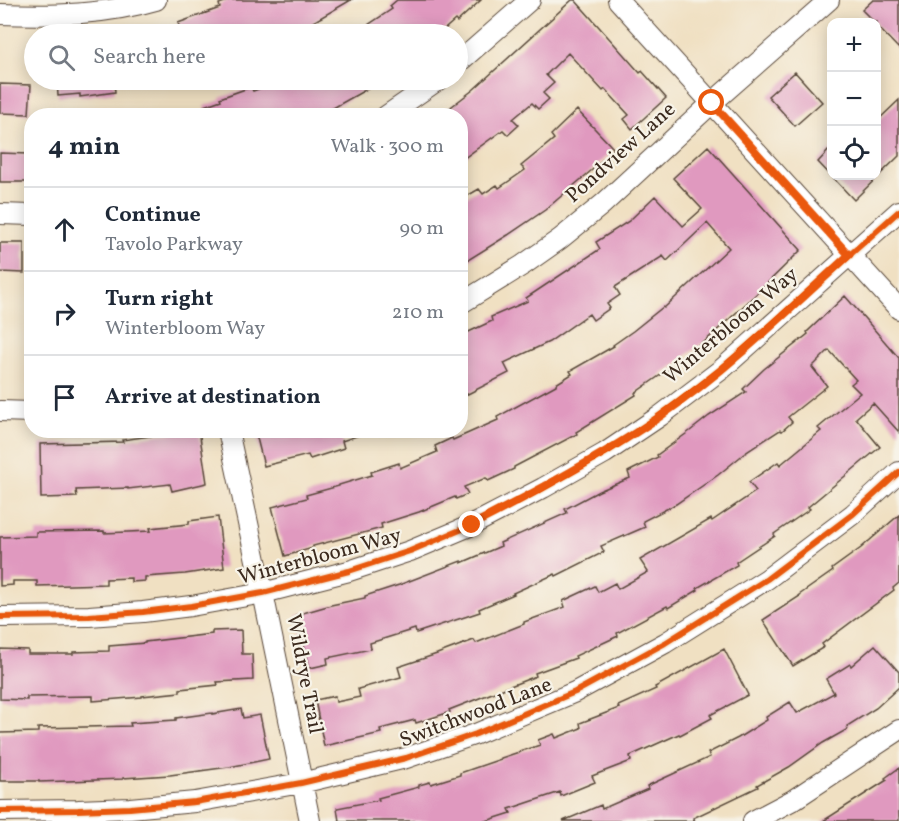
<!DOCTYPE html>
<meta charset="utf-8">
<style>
:root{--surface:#fff;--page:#f2f2f3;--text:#1f2937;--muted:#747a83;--line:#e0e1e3}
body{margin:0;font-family:Vollkorn,serif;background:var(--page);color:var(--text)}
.controls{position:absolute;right:18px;top:18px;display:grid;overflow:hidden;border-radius:12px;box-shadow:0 3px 15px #0003}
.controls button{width:54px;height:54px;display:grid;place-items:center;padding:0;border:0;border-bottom:2px solid var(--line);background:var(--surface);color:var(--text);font:30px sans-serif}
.stop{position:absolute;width:18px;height:18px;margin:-14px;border:4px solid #ea580c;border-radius:50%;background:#fff}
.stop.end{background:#ea580c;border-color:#fff;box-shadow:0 2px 6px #0008}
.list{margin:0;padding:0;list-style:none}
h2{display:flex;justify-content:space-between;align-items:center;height:78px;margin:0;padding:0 24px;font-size:26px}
h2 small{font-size:20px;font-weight:400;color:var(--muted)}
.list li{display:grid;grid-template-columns:39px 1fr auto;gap:18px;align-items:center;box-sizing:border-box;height:84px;padding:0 24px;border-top:2px solid var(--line)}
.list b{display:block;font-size:22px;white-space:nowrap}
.list p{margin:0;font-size:20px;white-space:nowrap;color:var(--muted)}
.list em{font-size:20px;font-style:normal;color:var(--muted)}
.icon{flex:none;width:33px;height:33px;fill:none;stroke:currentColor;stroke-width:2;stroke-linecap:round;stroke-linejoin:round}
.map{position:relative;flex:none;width:899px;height:821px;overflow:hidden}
.search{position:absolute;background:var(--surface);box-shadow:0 3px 15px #0003;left:24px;top:24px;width:444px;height:66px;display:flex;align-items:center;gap:15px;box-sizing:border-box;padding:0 21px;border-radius:33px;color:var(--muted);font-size:22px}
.panel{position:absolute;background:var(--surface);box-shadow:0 3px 15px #0003;left:24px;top:108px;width:444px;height:330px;border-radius:24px}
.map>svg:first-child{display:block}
.building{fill:#e099bf}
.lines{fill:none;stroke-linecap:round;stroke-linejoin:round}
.minor-casing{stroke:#564537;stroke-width:22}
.minor{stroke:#fff;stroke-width:20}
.cycleway-casing{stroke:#f7f3e8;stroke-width:10}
.cycleway{stroke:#e8590c;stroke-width:6}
.route{stroke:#ea580c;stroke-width:8}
.labels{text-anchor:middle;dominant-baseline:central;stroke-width:4.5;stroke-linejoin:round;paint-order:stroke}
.street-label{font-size:21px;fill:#3b2a1e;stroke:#f7f3e8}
</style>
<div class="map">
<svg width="899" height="821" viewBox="0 0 899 821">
<rect width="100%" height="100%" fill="#f7f3e8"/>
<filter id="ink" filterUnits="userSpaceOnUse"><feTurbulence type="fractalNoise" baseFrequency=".0167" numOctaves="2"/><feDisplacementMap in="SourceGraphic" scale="12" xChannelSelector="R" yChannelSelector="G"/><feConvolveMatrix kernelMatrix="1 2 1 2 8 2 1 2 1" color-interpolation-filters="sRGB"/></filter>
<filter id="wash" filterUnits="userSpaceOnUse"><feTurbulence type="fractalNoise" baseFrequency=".008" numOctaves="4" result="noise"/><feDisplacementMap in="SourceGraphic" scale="24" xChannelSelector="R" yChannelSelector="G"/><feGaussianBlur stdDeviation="1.35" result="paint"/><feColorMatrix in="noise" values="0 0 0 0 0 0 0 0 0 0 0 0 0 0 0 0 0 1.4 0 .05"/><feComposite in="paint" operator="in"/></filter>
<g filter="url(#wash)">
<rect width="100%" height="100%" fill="#f0e0c2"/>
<g id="blocks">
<!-- building -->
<path class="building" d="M230,0H351L313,22L315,26L299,34H182L178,23L220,8L219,4Z
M397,0H481L457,22L455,20L439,34H370L365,27L392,9L390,6Z
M572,0H575L640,73L642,71L666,98L632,129L624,119L629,115L605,89L603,91L568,53L546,75L554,83L543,93L549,99L538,109L532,103L513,119L519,125L508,135L503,130L460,161V116H439L473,90Z
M873,0H899V49L876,25V22H874L862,10Z
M795,72L822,102L795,126L768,96Z
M57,80H114L115,92L80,97V94L58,96Z
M282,80H383L319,116H207L204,106L221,100L220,98L251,87L253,91Z
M0,84L31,85L29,114L0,113Z
M899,100V156L854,200L818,162L831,148V176H876V122Z
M577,110L614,149L592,170L545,210L508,235L460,265V200L479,189L483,194L497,185L499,188L525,170L521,166L554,139L551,135Z
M708,146L801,250L750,300L702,344V343L672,367L635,393L636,395L576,432L577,434L514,467V469L488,481L486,478L464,487L468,494L456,499L455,497L419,512L381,524L382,528L313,546V548L285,556L272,507L307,498L306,495L339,486V485L372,475L371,472L399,463L400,468L437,452L435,446L452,438L453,440L498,420L497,417L556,385V384L572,374L570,371L614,346L613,345L633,331L663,307L664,308L729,248L707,223L667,261L663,256L615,287L620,295L607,304L610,308L593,320L589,314L549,342L504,363L509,373L460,398V336L492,321L491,317L528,301L526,298L600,249L596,242L629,221L655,196L683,226L702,209L673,178Z
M0,153L29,154L28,182H0Z
M0,243H24V273L0,272Z
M845,296L899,358V432L873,403L856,418L880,447L808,507L810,509L774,534L775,536L736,562L737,565L697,588L698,590L668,608L667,606L617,633L618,636L575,656L576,658L535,673L536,676L449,710L450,712L416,723L415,720L380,729L381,733L324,746L315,700L335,696L336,702L360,697L358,689L401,677L398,667L437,654L474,640L476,643L524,624V622L565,607L563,601L595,586L598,592L615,583L618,589L648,572L640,560L711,519L712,521L756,491L749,482L778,462L780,465L821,431L818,428L860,393L851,384L856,380L829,350L812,367L827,386L788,417L792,422L782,431L780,430L745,453L718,475L676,504L643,521L645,527L601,546L604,552L556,576L555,574L513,593L514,594L479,609L480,612L416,633L415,629L370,643L371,649L327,658L328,664L310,668L296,615L331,605L365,598V596L399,585L461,561V563L501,546L500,543L567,513L565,509L599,491L630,478L628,472L658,457L657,455L690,431L709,416L746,392L743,389L764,369L808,334L807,332Z
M192,430H199L207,483L172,491L170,484L128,489V488L76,490L77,497L41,498L40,444L123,442L122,440Z
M255,430H368V432L342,441L344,448L310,459L308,455L264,466Z
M899,515V583L893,588L894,590L822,644L824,647L793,666L763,620L800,596L799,595L833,571L832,569L861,548Z
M218,517L224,568L185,574L145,577V581L131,582V578L106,579V584L37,586V581H13V585L0,586V537L36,536V532L104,531V533L151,531L150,528L189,524V521Z
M241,630L242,654H252L253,680L217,682L218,685L180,689V692L142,696V697L93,701V696L27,697V700L0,699V649L28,650V654H73V652L109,651V646L145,643V642L212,634V631Z
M875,645L899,672V687L876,708L847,726L848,729L823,743L789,767L757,785L758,787L693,818L695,821H563L601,805L602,809L648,789L647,786L710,757L708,753L738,738L767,720L766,717L790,702L797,713L834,693L826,679L850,664L851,666Z
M724,649L748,695L710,715L712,718L680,735L679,734L630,756L631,761L592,776L595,782L561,796L560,792L509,809L511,813L486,821H339L337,808L379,800L378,798L419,787V785L430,782L431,784L460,775V773L501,759V758L540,745L538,740L554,734L556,738L581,728L580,723L619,708L618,706L656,689L655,687Z
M241,709L243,718L260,715L269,759L229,767L170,775L123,778V779L39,782V781H0V733L38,732V728L131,726L130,723L176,720V718L212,713V714Z
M899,768V821H823L887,780L885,778Z"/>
</g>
</g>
<g filter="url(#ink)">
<use href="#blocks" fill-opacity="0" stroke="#564537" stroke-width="1.5"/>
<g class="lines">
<!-- minor casing -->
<g class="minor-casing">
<path id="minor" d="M618,0L899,309
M0,14C53,16 105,15 156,0
M458,63L530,0
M386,116L438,80
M0,214L32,215
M460,304L523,265L560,239L603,204L712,103L829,0
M0,411L32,412
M228,430L263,593L310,821
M0,617L89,616L143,612L191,606L263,593L349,571L410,551L472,525L543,488L605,453L660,416L722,369L899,211
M0,811L78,810L130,808L195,802L301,783L406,758L476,734L575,692L665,643L767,579L853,514L899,472
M753,821L793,800L899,730"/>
</g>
<!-- minor -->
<use href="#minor" class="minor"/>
<!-- cycleway casing -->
<g class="cycleway-casing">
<path id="cycleway" d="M0,617L89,616L143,612L191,606L263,593L349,571L410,551L472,525L543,488L605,453L660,416L722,369L899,211
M0,811L78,810L130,808L195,802L301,783L406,758L476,734L575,692L665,643L767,579L853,514L899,472"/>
</g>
<!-- cycleway -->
<use href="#cycleway" class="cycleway"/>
</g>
</g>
<g class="lines" filter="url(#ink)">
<!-- route -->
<path class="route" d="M472,525C536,492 599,458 658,418C727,370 787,312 849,255L712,103"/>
</g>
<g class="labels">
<!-- street labels -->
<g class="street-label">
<text transform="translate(621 153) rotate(-42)">Pondview Lane</text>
<text transform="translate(731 326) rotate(-40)">Winterbloom Way</text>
<text transform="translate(320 557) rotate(-15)">Winterbloom Way</text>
<text transform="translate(304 674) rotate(79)">Wildrye Trail</text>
<text transform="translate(476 713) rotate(-21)">Switchwood Lane</text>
</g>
</g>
</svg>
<div class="controls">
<button>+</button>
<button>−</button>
<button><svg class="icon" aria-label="locate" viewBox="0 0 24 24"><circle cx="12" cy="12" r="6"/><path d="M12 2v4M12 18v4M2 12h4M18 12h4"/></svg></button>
</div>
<div class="stop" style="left:712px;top:103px"></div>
<div class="stop end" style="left:472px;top:525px"></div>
<div class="search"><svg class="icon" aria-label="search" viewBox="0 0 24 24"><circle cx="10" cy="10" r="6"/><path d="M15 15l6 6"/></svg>Search here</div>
<section class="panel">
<h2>4 min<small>Walk · 300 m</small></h2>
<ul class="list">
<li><svg class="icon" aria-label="ahead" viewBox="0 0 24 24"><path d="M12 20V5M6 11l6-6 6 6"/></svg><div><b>Continue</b><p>Tavolo Parkway</p></div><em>90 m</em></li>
<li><svg class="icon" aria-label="right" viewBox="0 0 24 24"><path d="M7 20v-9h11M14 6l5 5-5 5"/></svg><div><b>Turn right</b><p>Winterbloom Way</p></div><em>210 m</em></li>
<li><svg class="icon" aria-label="arrive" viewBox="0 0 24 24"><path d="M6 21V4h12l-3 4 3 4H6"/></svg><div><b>Arrive at destination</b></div></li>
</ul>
</section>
</div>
